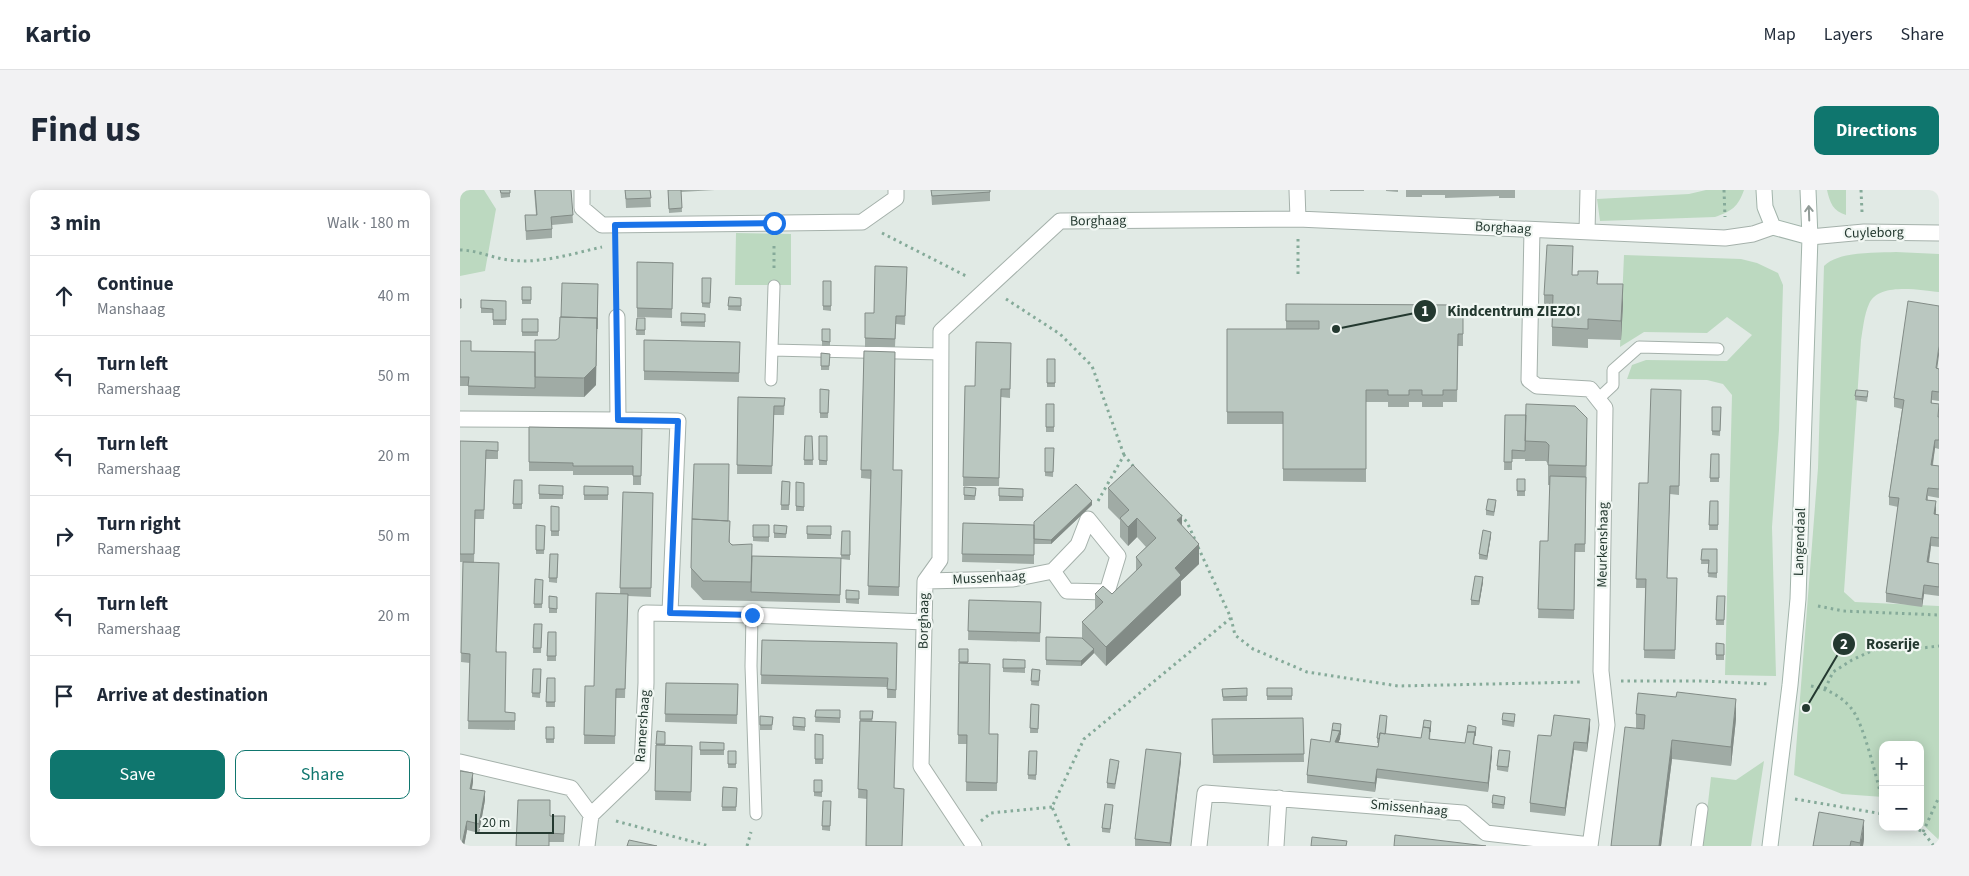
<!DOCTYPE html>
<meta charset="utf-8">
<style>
:root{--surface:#fff;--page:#f2f2f3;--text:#1f2937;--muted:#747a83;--line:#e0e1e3;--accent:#0f766e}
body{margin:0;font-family:"Source Sans 3",sans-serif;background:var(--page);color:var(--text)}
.controls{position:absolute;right:15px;bottom:15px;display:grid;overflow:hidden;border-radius:10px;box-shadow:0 2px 12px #0003}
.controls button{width:45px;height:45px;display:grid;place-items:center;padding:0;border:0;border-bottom:1px solid var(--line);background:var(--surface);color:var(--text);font:25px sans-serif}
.scale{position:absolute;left:15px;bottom:12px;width:79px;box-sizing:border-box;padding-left:5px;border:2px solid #243930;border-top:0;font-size:14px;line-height:18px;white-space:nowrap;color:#243930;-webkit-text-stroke:4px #f1f7f3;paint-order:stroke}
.stop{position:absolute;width:15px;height:15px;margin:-11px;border:4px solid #1a73e8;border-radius:50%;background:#fff}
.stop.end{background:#1a73e8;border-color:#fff;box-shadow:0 1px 5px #0008}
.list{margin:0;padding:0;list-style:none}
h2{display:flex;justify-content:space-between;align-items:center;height:65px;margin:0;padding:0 20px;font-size:21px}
h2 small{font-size:16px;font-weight:400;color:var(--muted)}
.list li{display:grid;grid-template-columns:32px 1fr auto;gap:15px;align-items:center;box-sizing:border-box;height:80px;padding:0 20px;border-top:1px solid var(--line)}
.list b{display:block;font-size:19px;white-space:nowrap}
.list p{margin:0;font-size:16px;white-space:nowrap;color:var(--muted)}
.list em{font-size:16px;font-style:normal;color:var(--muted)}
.actions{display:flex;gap:10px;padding:15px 20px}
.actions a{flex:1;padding:11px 0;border:1px solid var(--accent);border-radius:10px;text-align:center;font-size:18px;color:var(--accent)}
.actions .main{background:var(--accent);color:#fff}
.icon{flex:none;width:28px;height:28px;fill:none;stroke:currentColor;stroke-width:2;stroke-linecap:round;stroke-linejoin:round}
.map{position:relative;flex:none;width:1479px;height:656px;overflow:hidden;border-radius:10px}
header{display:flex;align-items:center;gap:30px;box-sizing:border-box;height:70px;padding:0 25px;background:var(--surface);border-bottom:1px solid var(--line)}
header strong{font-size:24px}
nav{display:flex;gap:28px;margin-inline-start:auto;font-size:18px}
.intro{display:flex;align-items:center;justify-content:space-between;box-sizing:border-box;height:120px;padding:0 30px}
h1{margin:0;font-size:35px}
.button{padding:12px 22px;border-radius:10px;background:var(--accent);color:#fff;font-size:18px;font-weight:700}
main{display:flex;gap:30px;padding:0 30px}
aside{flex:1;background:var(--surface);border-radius:10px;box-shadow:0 2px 12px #0003}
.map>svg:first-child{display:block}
.green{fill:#bcd9c0}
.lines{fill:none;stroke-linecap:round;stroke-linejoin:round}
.lane-casing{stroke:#a5b1ab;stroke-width:13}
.street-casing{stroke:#a5b1ab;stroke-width:17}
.secondary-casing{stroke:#a2b4ab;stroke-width:17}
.path{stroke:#85aa99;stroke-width:3;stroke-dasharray:2.5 4;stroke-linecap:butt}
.lane{stroke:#fff;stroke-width:11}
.street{stroke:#fff;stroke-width:15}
.secondary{stroke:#fff;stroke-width:15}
.wall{fill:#a0aba5}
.shaded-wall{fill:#828b86}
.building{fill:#bac7c0;stroke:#828b86}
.oneway{stroke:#929c98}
.route{stroke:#1a73e8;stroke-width:6}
.labels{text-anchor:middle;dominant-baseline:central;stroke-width:4.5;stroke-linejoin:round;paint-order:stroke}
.street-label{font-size:14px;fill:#243930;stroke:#f1f7f3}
.leader{fill:none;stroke:#243930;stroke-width:2}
.callout-dot{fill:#243930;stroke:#f1f7f3;stroke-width:2}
.mark-label{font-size:15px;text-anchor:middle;font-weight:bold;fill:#fff}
.callout-label{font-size:15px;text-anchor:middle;font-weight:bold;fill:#243930;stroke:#f1f7f3;stroke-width:4.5;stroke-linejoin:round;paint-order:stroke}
</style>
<header>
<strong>Kartio</strong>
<nav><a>Map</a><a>Layers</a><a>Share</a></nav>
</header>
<div class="intro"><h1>Find us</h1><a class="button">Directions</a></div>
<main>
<aside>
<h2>3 min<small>Walk · 180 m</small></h2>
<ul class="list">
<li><svg class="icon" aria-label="ahead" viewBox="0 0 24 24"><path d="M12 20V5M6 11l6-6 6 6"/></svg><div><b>Continue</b><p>Manshaag</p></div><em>40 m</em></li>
<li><svg class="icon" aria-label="left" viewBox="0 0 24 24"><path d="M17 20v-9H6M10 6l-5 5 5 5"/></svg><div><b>Turn left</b><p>Ramershaag</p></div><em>50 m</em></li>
<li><svg class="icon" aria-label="left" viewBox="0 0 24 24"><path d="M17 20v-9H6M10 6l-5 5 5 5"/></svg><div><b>Turn left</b><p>Ramershaag</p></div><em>20 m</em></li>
<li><svg class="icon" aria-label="right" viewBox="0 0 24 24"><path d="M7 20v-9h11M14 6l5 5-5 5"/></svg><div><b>Turn right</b><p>Ramershaag</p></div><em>50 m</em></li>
<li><svg class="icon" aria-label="left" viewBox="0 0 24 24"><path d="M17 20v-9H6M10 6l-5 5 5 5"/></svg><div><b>Turn left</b><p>Ramershaag</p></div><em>20 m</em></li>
<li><svg class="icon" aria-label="arrive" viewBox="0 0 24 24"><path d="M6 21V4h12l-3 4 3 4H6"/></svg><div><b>Arrive at destination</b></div></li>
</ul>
<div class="actions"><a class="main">Save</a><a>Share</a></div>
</aside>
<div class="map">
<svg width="1479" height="656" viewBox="0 0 1479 656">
<rect width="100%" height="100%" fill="#e1eae5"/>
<!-- green -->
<path class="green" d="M0,0H24L36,19L25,81L0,86Z
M1246,0H1284C1278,17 1272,21 1255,27L1140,31L1137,9L1229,4Z
M1367,0H1386V25C1373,21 1370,13 1367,0Z
M276,43L331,44V95H275Z
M1436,62L1479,64V102C1460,100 1418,92 1409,114C1404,125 1403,139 1401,150L1384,402L1395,412L1479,416V650L1460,632V555H1423V607L1382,604L1334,585L1358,278L1364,76C1379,61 1415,63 1436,62Z
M1164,65L1281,69L1297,73L1318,83L1323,95L1319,240L1312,337L1316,486L1265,485L1272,205L1263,194L1247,190L1167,189L1172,175L1186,170L1267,171L1292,145L1267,127L1247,143L1184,142L1160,157Z
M1304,571L1291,656H1243L1251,587L1276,590Z"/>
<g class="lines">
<!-- lane casing -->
<g class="lane-casing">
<path id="lane" d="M312,160L481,164
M311,190L314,96
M1138,209L1153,195V180L1179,157L1258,159
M292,425L291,476L296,624
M1237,656L1242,619"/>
</g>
<!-- street casing -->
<g class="street-casing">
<path id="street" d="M122,0V18L142,35L402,32L436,8V0
M837,0L838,29
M1072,40L1069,190L1077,196L1130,199L1145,218L1141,481L1147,535L1130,656
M1127,42L1128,0
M1350,47L1404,42L1479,43
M0,229L158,230L157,127
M158,230L218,231L210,423
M465,391L553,389L593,381L618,355L628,329L658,366L647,402L607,401L593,381
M0,572L111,598L131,625L182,576L186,493V423L292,425L465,432
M127,656L131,625
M514,656L461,576L465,391L480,370L481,141L600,31L838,29L1265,48L1293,44L1313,37
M739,656L745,603L1003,623L1026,643L1130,655
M816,656L819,608"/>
</g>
<!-- secondary casing -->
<g class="secondary-casing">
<path id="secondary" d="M1304,0L1305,17L1313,37L1350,47
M1310,656L1330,495L1338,409L1350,47L1348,0"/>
</g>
<!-- path -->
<path class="path" d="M1264,0L1265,27
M1401,0L1402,22
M422,43L508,87
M838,49V87
M156,55L157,107
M0,60C17,60 32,68 49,70C81,74 111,64 142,57
M314,78V52
M546,109L600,144L632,176L664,265
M638,311L664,265L674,277
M720,325L727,332L736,352
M738,357L771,428L775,445L793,459L847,482L938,496L1122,492
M1358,416L1383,421L1479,425
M1161,491H1241L1310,494
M1351,496C1367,499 1380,505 1391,518C1404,533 1417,591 1423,613
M1365,499L1373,482L1392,470L1418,458H1462L1479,456
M1335,609L1423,624
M156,631L249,656
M521,631L531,623L592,617
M1453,637L1463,642L1474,656
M1463,642L1479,607
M287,656L291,642
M609,656L592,617L624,549L771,428"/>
<!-- lane -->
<use href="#lane" class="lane"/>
<!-- street -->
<use href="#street" class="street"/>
<!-- secondary -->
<use href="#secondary" class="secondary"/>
</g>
<!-- wall -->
<path class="wall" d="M40,0H50V7L41,8Z
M74,0H111L113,33L92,35V48L66,50L65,25H76Z
M165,0H197H190L191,17L166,18Z
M208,0H255L221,2L222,22L209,23Z
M471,0H530V11L472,15Z
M870,0H904V1H870Z
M926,0H938V2L926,1Z
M946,0H1055V8H1039V6L985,8V5H962V7H946Z
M177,72L213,73L212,128L177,127Z
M447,77L445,135L436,134L435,157H405V123H414Z
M1113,85L1138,94L1163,114L1161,150L1128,149V158L1092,156V124H1084V105Z
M242,88H251L250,118L242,117Z
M363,91H371V121L363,120Z
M62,97H71V114H62Z
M269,107L281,108V121L268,120Z
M21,110L46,111V135H33V123H21Z
M826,114L1003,123V156H998L997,212H983V217H962V212H949V217H928V212H906V292L823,291V234H767V139H826Z
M221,123L245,124V137L221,136Z
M177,128H185V145H176Z
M62,129H78V146H62Z
M362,139H370V156H362Z
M184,150L280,152L279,192L184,190Z
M0,151L11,161L75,162L136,195L124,207L8,205V196H0Z
M551,153L550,208L541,207L539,296H503L505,196H515Z
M404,161L433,280H442L439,406L408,405L411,289L401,288Z
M361,163L370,164L369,180H361Z
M587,169H595V197H587Z
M1477,179H1479V211L1472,210V213L1479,214V259L1475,258L1473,275L1479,276V308L1468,306V310L1476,320V325H1479V357L1471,356L1469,373L1479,374V406L1464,404L1462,417L1426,412V403L1438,317L1429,315V307L1442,219L1434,217V208Z
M360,199L369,200L368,228H360Z
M1221,200L1219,305L1210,304L1207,388H1217L1215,469L1184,468L1185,398H1176L1179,293H1188Z
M1408,205L1407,212L1395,210V206Z
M278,207L325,208L324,225H314L312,284H277Z
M586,214H594V242H586Z
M1261,217L1260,246L1252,245V241Z
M1045,225L1127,248L1125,362H1115L1114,429L1078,428L1080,351H1088L1090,295H1088V274L1086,271H1065V269H1052V280H1044Z
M69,237L182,239L181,295H173V285H113V281H69Z
M345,246H352L353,275H344Z
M359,246H367V275H359Z
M0,251L38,252V269H26L24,329H15L14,373L37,462L45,522L55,523V540L8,539L10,473L1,472L3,372H0Z
M585,258H594L593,287L585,286Z
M1251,264H1259V292H1250Z
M1057,289H1065V306H1057Z
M54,290H62V319H53Z
M322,291L330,292L329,320H321Z
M336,292L344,293V321H336Z
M79,295L103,296V309H79Z
M124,296L148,297V310H124Z
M504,297L516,298L515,310H504Z
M539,298L563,299V311H539Z
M648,298L722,336L739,374L721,391V405L646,476L634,463L621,476L586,475V447L622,448V432L635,420V404H652L676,381V367L686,357L677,347L668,356L660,347V330L648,318Z
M163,302L193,303L191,407L168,406L165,508H156L155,554H124L125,496H134L160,404Z
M1250,311H1258V340H1249Z
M1036,314L1034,326L1026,325V320Z
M632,315L591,354H574V344V374L502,372L503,333L574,335Z
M91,316L99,317V346H91Z
M268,331L270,353L292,366L381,368L380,413L243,410L231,397V378Z
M76,335L85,336L84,364H76Z
M293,335H309V352L293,351Z
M314,335L327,336L326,348H314Z
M347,336H371V349H347Z
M382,341H390V370L381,369Z
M1031,346L1027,370L1019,369V364Z
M1242,359H1257V388L1248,387L1249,374H1241Z
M98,364L97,393L89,392V388Z
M75,389L83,390L82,418H74Z
M1023,392L1019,415H1011V410Z
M386,400L399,401V414L386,413Z
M89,406L97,407V423H89Z
M1257,406H1265L1264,435H1256Z
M509,410L581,412L580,452L508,450Z
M74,434H82L81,463H73Z
M88,442H96V471H87Z
M302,450L437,453L436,508H427V497L301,494Z
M1256,453L1264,454V470H1256Z
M499,459H508V473L529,544H538L537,601H506L507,554H498Z
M543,469L565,470V483L543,482Z
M73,479H81L80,508L72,507Z
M572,479L580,480L579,496L571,495Z
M87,488H95V517H86Z
M206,493L278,494L277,534L205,532Z
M787,498V511H763L762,499Z
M807,498H832V510H807Z
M1216,507L1276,529L1271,576L1212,569L1201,656H1151L1176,538V524Z
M571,514L579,515L578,543H570Z
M356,520H380V533L355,532Z
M400,521H413L407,609L398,608Z
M300,526L313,527L312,540H300Z
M333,527L345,528V541L333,540Z
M843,528L844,572L753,573L752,529Z
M1055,529L1054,537L1042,535V530Z
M927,530L926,544L961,548L971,535L970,549L1005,553L1016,541L1014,554L1032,565L1028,602L917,588L915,602L847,593V585L870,552L872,540L881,539L880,549L878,552L918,557V553H917V548Z
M86,537H94V553H86Z
M1130,538L1127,562L1114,560L1105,626L1070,622V613L1091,546Z
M205,542V555L232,556L231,611L195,610L196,554Z
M355,544L363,545V574H355Z
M240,552L264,553V565H240Z
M268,561H276V578H268Z
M569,561H577L576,590L568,589Z
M1050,566L1048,582L1037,580V576Z
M721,571L711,656H675V649Z
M659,575L655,599L647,598V593Z
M0,581L13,592L12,599L25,610L19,643L7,640L4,656H0Z
M354,590H362V607L354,606Z
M263,597L277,598L276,621H262Z
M363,611H371L370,641L362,640Z
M1045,611L1044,619L1032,618V613Z
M653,619L650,643L642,642V638Z
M90,626H105L104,652H89Z
M1404,649L1403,656H1353Z"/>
<!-- shaded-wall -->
<path class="shaded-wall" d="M138,94L136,195L124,207V188Z
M1163,94V114L1161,150V131Z
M1479,156V165L1476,187V178Z
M1475,250V258L1471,284V275Z
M632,311V315L591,354V350Z
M1476,311V320L1474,333V324Z
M722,326V345L717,330Z
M677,328V347L668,356V337Z
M1031,342V346L1027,370V366Z
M1471,347V356L1467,381V372Z
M739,354V374L721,391V405L646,476V457L715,378Z
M1023,387V392L1019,415V411Z
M1464,395V404L1462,417V409Z
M634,459V463L621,476V471Z
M1276,509V529L1271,576V557Z
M1130,529V538L1127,562V553Z
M881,534L880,549L875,560V552Z
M1212,550V569L1201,656H1199Z
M1114,552V560L1105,626V618Z
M1032,557V565L1028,602V593Z
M721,563V571L711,656H710Z
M917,579V588L915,602V593Z
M13,583V592L10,607V599Z
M25,601V610L19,643V634Z
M1404,630V649L1403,656H1400Z
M7,631V640L4,656H2Z"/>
<!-- building -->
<path class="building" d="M40,0H50V3H41Z
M75,0H111L113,25L91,27L92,39L66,41L65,25H77Z
M165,0H190L191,8L166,9Z
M208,0H221L222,18L209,19Z
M471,0H530V2L472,6Z
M1087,55L1113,56L1112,85H1118V81H1138L1137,94H1163L1161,131L1128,129V139L1092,137L1093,105H1084Z
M177,72L213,73L212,119L177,118Z
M415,76L447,77L445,126H436L435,149L405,148V123H414Z
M242,88H251L250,113H242Z
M363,91H371V116H363Z
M102,93L138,94L137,139V128L101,127Z
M62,97H71V110H62Z
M269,107L281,108V116H268Z
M0,109H1V118H0Z
M21,110L46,111V130H33V119L21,118Z
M1448,111L1479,116V156L1476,178L1479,179V202L1472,201L1471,213L1479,214L1478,227H1479V250H1475L1471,275L1479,276V299L1468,298L1466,310L1476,311L1474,324L1479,325V348L1471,347L1467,372L1479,374V397L1464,395L1462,409L1426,403L1439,308L1429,307L1444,210L1434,208Z
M826,114L998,115V123H1003V144H998L997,200H983V205H962V200H949V205H928V200H906V279H823V222H767V139H859V131H826Z
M221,123L245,124V132H221Z
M100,127L137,128L136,176L124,188L75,187V150H96L99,148Z
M177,128H185V140H176Z
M62,129H78V142H62Z
M362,139H370V152L362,151Z
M184,150L280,152L279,183L184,181Z
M0,151H11V161L75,162V198L8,196L9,187H0Z
M516,152L551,153L550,199H541L539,288L503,287L505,196H515Z
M404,161L435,162L433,280H442L439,397L408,396L411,280H401Z
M361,163L370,164L369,176H361Z
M587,169H595V193H587Z
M360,199L369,200L368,223H360Z
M1191,199L1221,200L1219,296H1210L1207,388H1217L1215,460H1184L1186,389H1176L1179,293H1188Z
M1396,200L1408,201L1407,207L1395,206Z
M278,207L325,208L324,216H314L312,276L277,275Z
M586,214H594V237H586Z
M1066,214L1115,216L1127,228L1126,276L1088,275L1089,255L1086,252L1065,251Z
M1252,217H1261L1260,241H1252Z
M1045,225H1066L1065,261L1052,260V272H1044Z
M69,237L182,239L181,286H173V276H113V273L69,272Z
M345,246H352L353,270H344Z
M359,246H367V271L359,270Z
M0,251L38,252V261L26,260L24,320H15L14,364H0Z
M585,258H594L593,282H585Z
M1251,264H1259V288H1250Z
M234,274H269L268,331L232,329Z
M673,275L722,326L717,330L739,354L715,378L721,385L646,457L622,432L643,412L635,404L643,396L652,404L682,375L676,367L696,348L677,328L668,337L660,328L669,320L648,298Z
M1090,286L1126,287L1125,354H1115L1114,420L1078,419L1080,351H1088Z
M1057,289H1065V301H1057Z
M54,290H62V314H53Z
M322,291L330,292L329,315H321Z
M336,292L344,293V317L336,316Z
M616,294L632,311L591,350L574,349V332Z
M79,295L103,296V305L79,304Z
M124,296L148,297V305H124Z
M504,297L516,298L515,306L504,305Z
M539,298L563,299V307L539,306Z
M163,302L193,303L191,398H160Z
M1028,309L1036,310L1034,322L1026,320Z
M1250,311H1258V335H1249Z
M91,316L99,317V341H91Z
M232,329L270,331L269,352L272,355L292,354L291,392L243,391L231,378Z
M503,333L574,335V365L502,364Z
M76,335L85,336L84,360H76Z
M293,335H309V347H293Z
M314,335L327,336L326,344L314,343Z
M347,336H371V345L347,344Z
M1023,340L1031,342L1027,366L1019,364Z
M382,341H390V365H381Z
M1242,359H1257V383H1248L1249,370H1241Z
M90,364H98L97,388H89Z
M292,366L381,368L380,405L291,402Z
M3,372L39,373L36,462H46L45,522L55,523V531H8L10,464L1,463Z
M1015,386L1023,387L1019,411L1011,410Z
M75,389L83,390L82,414H74Z
M386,400L399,401V409H386Z
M136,403L168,404L165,499H156L155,546L124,545L125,496H134Z
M89,406L97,407V419L89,418Z
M1257,406H1265L1264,430H1256Z
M509,410L581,412L580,443L508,441Z
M74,434H82L81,458H73Z
M88,442H96V466H87Z
M586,447L622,448L634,459L621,471L586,470Z
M302,450L437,453L436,500L427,499L428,488L301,485Z
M1256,453L1264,454V465H1256Z
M499,459H508V472H499Z
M543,469L565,470V478H543Z
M499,473L530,474L529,544H538L537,593L506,592L507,545H498Z
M73,479H81L80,503H72Z
M572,479L580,480L579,491H571Z
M87,488H95V512H86Z
M206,493L278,494L277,525L205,524Z
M787,498V506L763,507L762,499Z
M807,498H832V506H807Z
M1217,502L1276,509L1271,557L1212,550L1199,656H1151L1165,537L1184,539L1185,525L1176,524L1178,503L1216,507Z
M571,514L579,515L578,539L570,538Z
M356,520H380V528L355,527Z
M400,521H413L412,529H400Z
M1043,523L1055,524L1054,532L1042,530Z
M920,525L927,526L925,544L920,543L919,549L917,548Z
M1094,525L1130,529L1127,553L1114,552L1105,618L1070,613L1078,545L1091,546Z
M300,526L313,527L312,535H300Z
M333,527L345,528V537L333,536Z
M843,528L844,564L753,565L752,529Z
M964,530L971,531L970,542V538L963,537Z
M400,531L436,532L434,598L444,599L442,656H406L407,600L398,599Z
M873,533L881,534L880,545V541L872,540Z
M1008,535L1016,537L1015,546V542H1007Z
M86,537H94V549H86Z
M963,537L970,538L969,549L1005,553L1007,542H1015L1013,554L1032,557L1028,593L917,579L915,593L847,585L851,549L870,552L872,540L880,541L875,552L918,557L920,543L961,548Z
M197,541L205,542V554H196Z
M355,544L363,545V569H355Z
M240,552L264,553V560H240Z
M196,555L232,556L231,602L195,601Z
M686,559L721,563L710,653L675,649Z
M1039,560L1050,561L1048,577L1037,576Z
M268,561H276V574H268Z
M569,561H577L576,585H568Z
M650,569L659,571L655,594L647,593Z
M0,581L13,583L10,599L25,601L19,634L7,631L2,654H0Z
M354,590H362V602H354Z
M263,597L277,598L276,617H262Z
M1033,605L1045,607L1044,615L1032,613Z
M58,610H90V626H105L104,644L89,643V656H56Z
M363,611H371L370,636H362Z
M645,614L653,615L650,639L642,638Z
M1359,622L1404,630L1400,653L1391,651L1390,656H1353Z
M935,645L1026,656H934Z
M852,647L887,651L886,656H851Z
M169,650L197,656H167Z"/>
<!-- one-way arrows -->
<defs><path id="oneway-shaft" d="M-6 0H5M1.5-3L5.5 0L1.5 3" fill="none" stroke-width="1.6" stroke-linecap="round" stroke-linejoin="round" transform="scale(1.25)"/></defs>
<use class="oneway" href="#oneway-shaft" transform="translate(1349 23) rotate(-92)"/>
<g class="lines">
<!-- route -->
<path class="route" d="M292,425L210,423L218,231L158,230L155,35L314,33"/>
</g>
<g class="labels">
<!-- street labels -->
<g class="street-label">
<text transform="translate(638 31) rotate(-1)">Borghaag</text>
<text transform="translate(1043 38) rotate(3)">Borghaag</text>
<text transform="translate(1414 43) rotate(-1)">Cuyleborg</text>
<text transform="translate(1340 352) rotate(-88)">Langendaal</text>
<text transform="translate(1143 355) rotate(-89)">Meurkenshaag</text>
<text transform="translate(529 388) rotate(-3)">Mussenhaag</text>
<text transform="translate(464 431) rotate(-89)">Borghaag</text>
<text transform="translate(183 536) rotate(-86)">Ramershaag</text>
<text transform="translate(949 618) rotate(5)">Smissenhaag</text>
</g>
</g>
<!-- callouts -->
<path class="leader" d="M876 139L965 121M1346 518L1384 454"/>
<g class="callout-dot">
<circle cx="876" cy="139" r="5"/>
<circle cx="1346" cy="518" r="5"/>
<circle cx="965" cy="121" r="12"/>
<circle cx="1384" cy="454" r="12"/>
</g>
<g class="mark-label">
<text x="965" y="126">1</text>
<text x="1384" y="459">2</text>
</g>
<g class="callout-label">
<text x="1054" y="126">Kindcentrum ZIEZO!</text>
<text x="1433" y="459">Roserije</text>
</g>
</svg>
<div class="controls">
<button>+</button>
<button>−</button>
</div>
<div class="scale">20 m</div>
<div class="stop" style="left:314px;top:33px"></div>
<div class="stop end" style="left:292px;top:425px"></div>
</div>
</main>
